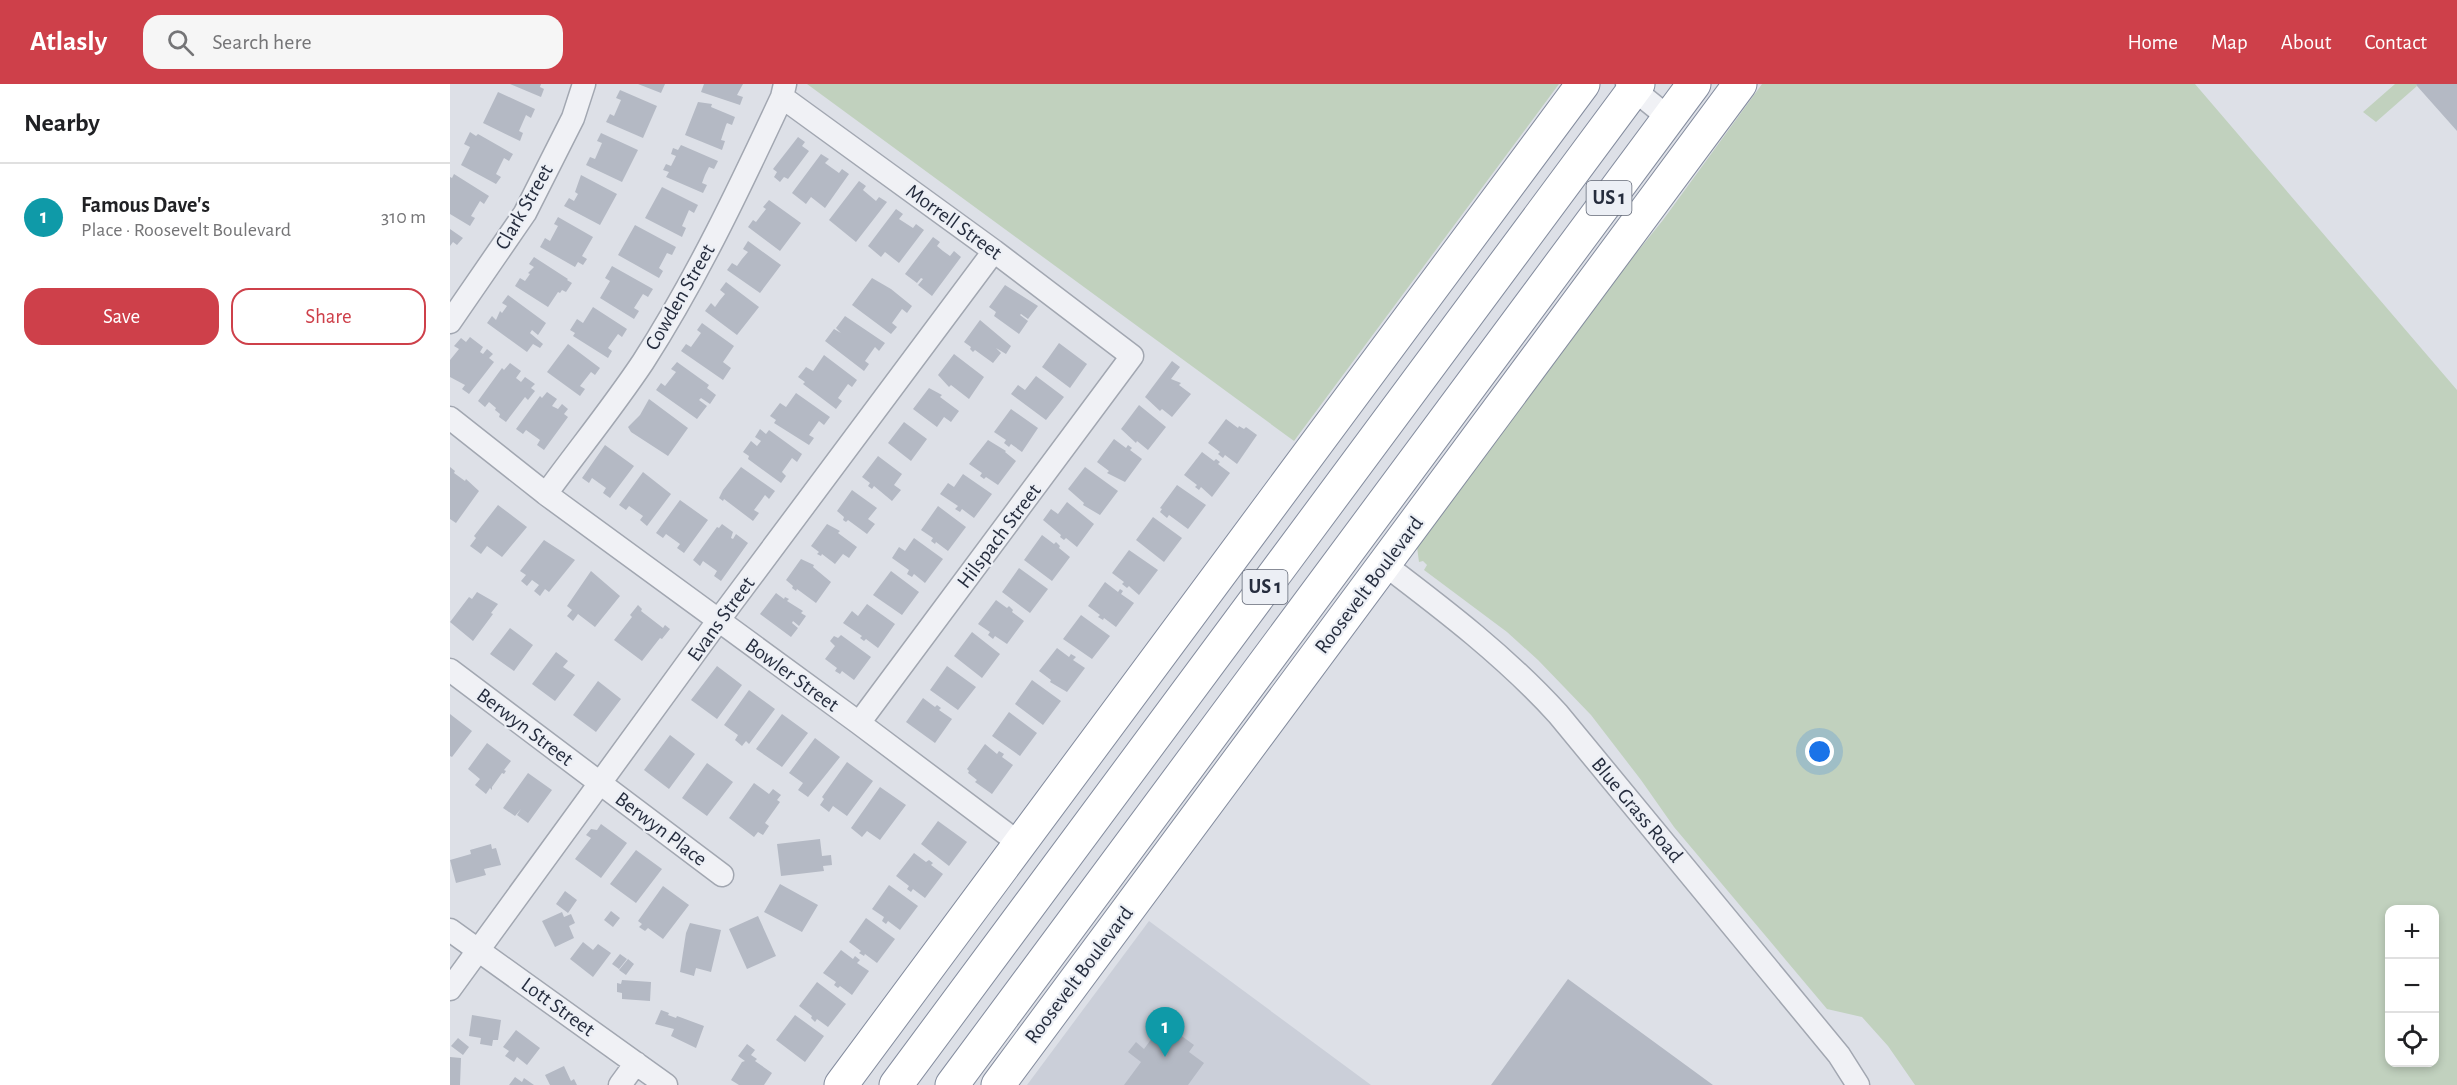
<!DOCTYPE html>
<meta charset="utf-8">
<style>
:root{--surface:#fff;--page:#f6f6f6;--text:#202124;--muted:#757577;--line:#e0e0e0;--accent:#ce404a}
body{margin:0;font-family:"Alegreya Sans",sans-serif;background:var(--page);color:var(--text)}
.controls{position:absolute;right:18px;bottom:18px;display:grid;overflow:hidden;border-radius:12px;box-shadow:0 3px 9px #0003}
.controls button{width:54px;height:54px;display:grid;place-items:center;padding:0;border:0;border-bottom:2px solid var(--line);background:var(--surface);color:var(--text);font:30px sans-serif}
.you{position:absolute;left:1370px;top:668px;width:21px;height:21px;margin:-15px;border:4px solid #fff;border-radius:50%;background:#1a73e8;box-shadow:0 0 0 9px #1a73e833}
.badge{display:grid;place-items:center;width:39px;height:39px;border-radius:50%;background:var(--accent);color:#fff;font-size:20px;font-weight:700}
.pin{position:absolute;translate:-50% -50px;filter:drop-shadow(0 2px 3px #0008)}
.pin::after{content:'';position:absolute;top:32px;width:21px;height:18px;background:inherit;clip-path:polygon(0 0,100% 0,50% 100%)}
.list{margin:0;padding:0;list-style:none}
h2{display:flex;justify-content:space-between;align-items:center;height:78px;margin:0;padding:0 24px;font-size:26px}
h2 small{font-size:20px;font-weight:400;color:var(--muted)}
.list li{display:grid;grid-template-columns:39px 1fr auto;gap:18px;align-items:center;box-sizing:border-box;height:108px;padding:0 24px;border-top:2px solid var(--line)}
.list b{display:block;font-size:22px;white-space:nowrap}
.list p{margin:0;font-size:20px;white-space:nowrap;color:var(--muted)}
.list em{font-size:20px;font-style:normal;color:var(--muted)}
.actions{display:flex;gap:12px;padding:18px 24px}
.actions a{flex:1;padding:14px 0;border:2px solid var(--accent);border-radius:18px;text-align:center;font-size:21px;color:var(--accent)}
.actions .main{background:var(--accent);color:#fff}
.icon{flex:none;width:33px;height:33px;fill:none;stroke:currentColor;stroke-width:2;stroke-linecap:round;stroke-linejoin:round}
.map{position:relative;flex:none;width:2007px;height:1001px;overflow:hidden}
header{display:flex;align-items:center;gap:36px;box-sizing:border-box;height:84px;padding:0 30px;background:var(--accent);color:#fff}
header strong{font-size:28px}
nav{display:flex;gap:33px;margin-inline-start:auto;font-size:21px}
.search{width:420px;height:54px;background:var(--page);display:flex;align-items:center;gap:15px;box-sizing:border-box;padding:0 21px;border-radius:18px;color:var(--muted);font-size:22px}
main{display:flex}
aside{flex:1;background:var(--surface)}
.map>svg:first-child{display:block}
.built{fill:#cbcfd9}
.green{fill:#c1d1be;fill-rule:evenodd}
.building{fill:#b4b9c4}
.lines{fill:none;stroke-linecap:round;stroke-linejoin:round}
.minor-casing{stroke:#a2a7b1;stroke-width:25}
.highway-casing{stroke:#848c9e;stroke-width:35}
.minor{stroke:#f0f1f5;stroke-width:22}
.highway{stroke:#fff;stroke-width:33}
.labels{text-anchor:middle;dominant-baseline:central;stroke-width:4.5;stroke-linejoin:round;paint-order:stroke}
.shield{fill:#eceff5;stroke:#616775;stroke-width:1.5}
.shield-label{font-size:20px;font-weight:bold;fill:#262d3e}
.street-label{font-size:21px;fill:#262d3e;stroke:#eceff5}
</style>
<header>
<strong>Atlasly</strong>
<div class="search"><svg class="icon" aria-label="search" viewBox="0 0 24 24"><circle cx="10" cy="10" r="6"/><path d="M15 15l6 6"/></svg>Search here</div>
<nav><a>Home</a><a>Map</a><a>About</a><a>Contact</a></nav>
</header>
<main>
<aside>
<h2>Nearby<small></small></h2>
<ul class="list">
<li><span class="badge" style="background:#0f9aa8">1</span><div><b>Famous Dave's</b><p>Place · Roosevelt Boulevard</p></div><em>310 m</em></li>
</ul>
<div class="actions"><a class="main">Save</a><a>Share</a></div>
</aside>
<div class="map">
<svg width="2007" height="1001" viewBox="0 0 2007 1001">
<rect width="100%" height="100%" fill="#dde0e7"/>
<!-- built -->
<path class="built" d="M699,837L921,1001H577Z"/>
<!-- green -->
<path class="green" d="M357,0H1109L844,357Z
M1312,0H1745L2007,306V1001H1465L1438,962L1412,933L1377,925L1224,743L1191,696L1141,631L1088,576L1057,548L974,486L977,481L973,477L969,478L967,463L970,457L1145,220L1213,136ZM1940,826H1984V978H1940Z
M1945,0H1966L1967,2L1926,38L1913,28Z"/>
<!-- building -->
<path class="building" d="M60,0H91L90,3L94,5L91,13Z
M188,0H215L211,9Z
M254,0H293L287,11L293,13L290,21L251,8Z
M1966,0H2007V47L1967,2Z
M170,6L207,22L193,54L156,38L160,30L164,32L171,16L166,14Z
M48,8L85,25L81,34L76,31L69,47L73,49L70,57L33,39Z
M248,18L262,20L261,23L285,33L282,41L277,39L276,41L271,56L275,57L272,66L235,51Z
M20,48L26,52L28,50L63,70L59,77L54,74L46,90L51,93L46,100L11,81L20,63L14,60Z
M151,49L188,66L172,98L136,81L140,73L145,75L152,59L147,57Z
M348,53L355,58L352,62L359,67L338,95L334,93L330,98L324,93L327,88L323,85Z
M231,61L268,77L264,85L259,83L255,91L252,99L257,101L253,109L216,93L219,88L213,86L216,80L221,82L226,72L221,70L223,64L228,66Z
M371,70L379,75L375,79L389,89L392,85L399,90L375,124L361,113L356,120L342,109Z
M4,90L39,112L34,120L30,117L21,132L25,134L20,142L0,130V93L2,94Z
M131,91L167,110L150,141L114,122L119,114L124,117L128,110L125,108Z
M409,97L416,102L413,106L426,117L429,113L437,118L406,158L379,136Z
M212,103L248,121L244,129L239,126L232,142L236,144L232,153L195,134Z
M319,116L351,139L330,167L298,143L303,136L306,138L316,125L313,123Z
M446,125L453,130L449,135L463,144L466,140L474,146L449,179L435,168L431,173L418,162Z
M108,133L143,153L132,172L137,175L133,181L128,178L125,183L90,163L95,154L100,157L108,142L104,140Z
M185,141L226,163L222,171L217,169L209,184L213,187L209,194L168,171Z
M0,145L13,154L7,161L3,158L0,162Z
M483,153L490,158L487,162L493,167L500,172L504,167L511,173L482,212L468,201L473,195L471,194L467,199L455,190Z
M298,157L331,181L310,209L277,186L282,179L287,182L292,175L298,168L293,165Z
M84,173L118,195L117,196L122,199L116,208L112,206L110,209L108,208L98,223L65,202L70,194L75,197L80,190L78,189L84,183L79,180Z
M162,182L203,205L198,213L193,210L184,224L189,227L184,235L150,214L160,197L155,194Z
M422,194L441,205L462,222L457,229L452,225L442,239L447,243L441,250L402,221Z
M276,198L309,223L287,251L255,227L261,219L265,223L270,216L275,210L270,206Z
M555,201L588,222L578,235L571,230L570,231L578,237L569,250L544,232L546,228L539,223Z
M58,211L96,239L88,251L82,246L80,249L93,260L90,264L83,260L77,268L37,239L42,232L46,236L50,227L52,229L57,222L52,219Z
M143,223L177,245L172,253L168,250L158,264L162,267L158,274L123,252L125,249L120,246L127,235L133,239Z
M395,232L435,259L429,267L425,263L415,277L419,280L414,287L375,257L384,245L391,249L386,244Z
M530,236L561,262L556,270L546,264L551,269L543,279L525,266L523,268L520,265L521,263L514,258Z
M252,239L284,262L273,278L281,284L273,296L231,267L236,260L241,263L251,249L247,246Z
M20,253L33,263L30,268L33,270L37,265L43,270L39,274L44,278L19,310L12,305L15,301L0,293V276L9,265L4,262L11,254L16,258Z
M609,259L637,280L620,304L592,283Z
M118,260L150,284L145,291L141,288L130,302L135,305L130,312L97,288Z
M504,270L534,293L519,315L501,301L499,303L488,291Z
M374,271L407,296L402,303L398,300L388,314L392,317L386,325L353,300L355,298L348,293L356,283L363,287Z
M722,277L730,283L721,295L731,299L729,301L741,310L722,333L712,325L710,327L695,313Z
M227,278L259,301L257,304L266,311L260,320L251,314L249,316L257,322L247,335L206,306L211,299L215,302L226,288L221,285Z
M60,279L71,287L66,294L71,298L75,293L85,300L81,304L85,307L78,316L75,313L56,338L49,333L50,330L45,326L46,324L39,318L35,323L28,317L52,284L54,286Z
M586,292L614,313L596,336L561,310L568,301L575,306Z
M479,304L492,311L490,313L509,327L501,338L494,333L487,343L463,325Z
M97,308L107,315L102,322L108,325L112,320L118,325L114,330L118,333L94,366L87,361L90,356L76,346L73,350L66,345L90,312L92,314Z
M346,309L380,333L374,341L369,337L359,351L364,354L359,361L324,339L326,336L320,332L330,319L336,323Z
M199,315L238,344L218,372L181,348L178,343L190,331Z
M689,321L716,343L698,366L687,357L686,359L671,345Z
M561,325L588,344L572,368L561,360L559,363L554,359L556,356L544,348Z
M776,335L788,344L789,342L794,345L796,343L807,351L787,380L775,371L773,374L768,370L770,368L758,359Z
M454,338L477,355L461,377L438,359Z
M310,345L316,350L319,346L352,370L347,378L342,374L332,388L336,392L331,399L298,375L299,372L293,368L301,357L307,362L311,357L305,353Z
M664,355L676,364L678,361L682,364L680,366L692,375L675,398L657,389L659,387L647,378Z
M538,356L556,367L555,368L566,377L548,401L536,393L534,395L530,392L532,389L519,380Z
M155,361L184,382L160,414L153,409L156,404L142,394L139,399L132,394Z
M752,368L764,377L766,375L770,378L768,380L780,389L762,413L751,403L749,406L745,403L747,401L734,391Z
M428,372L452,390L444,401L451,406L442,417L424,402L422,405L418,402L420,399L412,393Z
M0,383L5,387L4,389L15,397L16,395L29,407L6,439L0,435Z
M291,383L325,407L319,415L315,411L310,418L304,426L309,429L303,437L274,415L273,417L269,414L273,406Z
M635,383L668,407L650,431L633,421L634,419L618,405Z
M193,388L221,410L197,442L190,436L193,432L179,422L176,426L169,421Z
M513,390L542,410L524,434L512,425L510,428L505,425L508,422L490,410L498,399L504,403Z
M727,401L756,421L738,445L719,431L717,434L710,428L712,425L710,424Z
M402,406L427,424L418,435L425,440L417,450L398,436L396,438L393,436L394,433L387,427Z
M230,416L258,436L234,469L227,464L230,460L216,450L213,454L206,449Z
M617,418L644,440L627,463L616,454L614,456L610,453L611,451L593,436L601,425L608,430Z
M48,421L77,443L52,473L37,462L31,470L20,462L26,454L24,452Z
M488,422L516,443L498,467L486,458L485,460L481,457L483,454L471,446Z
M703,433L732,454L714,478L686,456Z
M272,440L283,448L281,454L283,455L286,450L298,459L271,497L264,492L267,487L253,477L250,482L243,476L267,443L269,444Z
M377,440L390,447L388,449L407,463L399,474L393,470L385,480L372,470L371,472L367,470L369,468L361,462Z
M592,451L604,460L606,458L610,462L609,464L620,473L602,497L574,476Z
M464,454L493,475L475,499L464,490L462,493L457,490L459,486L442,474L449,463L455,467Z
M94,456L125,476L99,508L95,505L90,512L84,507L89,501L82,496L77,502L71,497L76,491L70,487Z
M679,466L708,486L689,511L681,504L679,502L677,504L672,500L674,498L662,489Z
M351,475L364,481L363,483L381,498L366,519L347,505L346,507L342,504L343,502L336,496Z
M569,484L598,505L580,529L552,508Z
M141,487L170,512L145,543L128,530L123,537L117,532L122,526L117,522Z
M441,487L469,508L452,531L423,511Z
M655,498L668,508L670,505L673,507L671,510L684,519L666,543L654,534L653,536L648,533L650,531L638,522Z
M27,508L48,520L41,529L43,530L23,557L0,538L19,513L22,515Z
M326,509L334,515L335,513L339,515L337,517L353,527L351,529L356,532L349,542L343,537L342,539L348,544L341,553L310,530Z
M546,516L557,524L559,522L563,526L562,528L574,537L557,560L545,552L543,555L538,551L540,548L528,540Z
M417,520L445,540L428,564L416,555L414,557L410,554L412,552L393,539L402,527L408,532Z
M188,521L192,525L191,527L213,544L215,541L220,545L212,555L210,554L192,577L164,556L182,533L180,531Z
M631,531L660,552L642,575L613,555Z
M60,544L83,561L64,587L40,570Z
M522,548L550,570L532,594L504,572Z
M391,551L421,573L404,596L392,587L390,590L385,587L387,584L375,575L385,562L380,557L384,552L388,554Z
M607,564L619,573L621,570L626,573L623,576L635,584L617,608L600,598L601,596L589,587Z
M106,568L118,577L113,583L125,591L105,617L82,600Z
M267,582L292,601L267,635L241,616Z
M497,582L526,603L508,626L480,606Z
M582,596L611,617L593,641L565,620Z
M148,597L171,615L146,648L123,631Z
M299,606L325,625L299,660L296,657L292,662L285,656L288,651L274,641Z
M473,614L485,623L487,621L491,624L489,626L502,635L485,659L456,638Z
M559,628L587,649L570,672L542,652Z
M0,630L22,647L2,673L0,672Z
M332,630L358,649L332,683L306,665Z
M220,651L245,670L219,705L194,686Z
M365,654L390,673L358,713L348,706L353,699L339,689Z
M37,659L61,677L54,686L56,687L54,690L52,689L42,703V706L40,704L36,710L25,701L30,695L18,685Z
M535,660L547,670L549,667L554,670L552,673L563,681L542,710L525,698L527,696L518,689L519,687L517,685Z
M397,678L423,697L397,732L383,722L379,728L370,721L374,715L372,713Z
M257,679L283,698L257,732L232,714Z
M78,689L102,706L78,739L67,731L71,725L65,732L53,724Z
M304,699L319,710L323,705L331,711L327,716L330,718L315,739L319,742L313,751L308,748L304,753L279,734Z
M430,703L456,721L430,756L417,747L412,753L401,744Z
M488,737L517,758L499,782L471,760Z
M151,740L177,759L151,794L125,775L141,754L136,751L141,745L147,746Z
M370,755L372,772L381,771L382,781L373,782L374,787L331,792L327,760Z
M41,760L42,765L46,764L51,781L34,785L36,791L6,799L0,776L21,770L20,766Z
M186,766L212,785L186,819L160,800Z
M464,769L476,778L479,776L483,779L481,781L493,790L475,814L463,805L461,808L457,805L459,802L446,792Z
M330,800L368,821L352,848L314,828Z
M439,801L468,822L450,846L438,837L436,840L432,837L434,833L422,825Z
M213,802L239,821L213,855L198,844L195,847L189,843L192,840L188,837Z
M115,807L127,816L118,829L106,820Z
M161,827L170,834L163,843L154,836Z
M112,828L114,833L121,830L125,839L119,842L124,854L105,863L92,837Z
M308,832L326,872L297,885L279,845Z
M416,834L445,855L427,879L415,870L414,872L409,869L411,867L399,858Z
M240,839L271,846L261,888L246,884L244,892L230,888L236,849Z
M133,858L143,866L148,860L161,869L143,893L120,875Z
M391,866L403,875L405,872L410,876L407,879L419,887L402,911L390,902L388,904L384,901L386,898L373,889Z
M170,870L177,875L169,885L162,880Z
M178,875L184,880L176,891L169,886Z
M1118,895L1263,1001H1041Z
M172,896L201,898L200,917L172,915V909L167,908V899L171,900Z
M367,898L396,920L378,943L367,935L365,938L361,934L362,932L349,922Z
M211,926L219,929L218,931L226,934L227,932L254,942L246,964L221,952L224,945L205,940Z
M22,931L51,936L48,956H43L42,962L30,960L31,954L19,952Z
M345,931L374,952L355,978L326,956Z
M718,942L744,961L739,968L754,979L738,1001H674L691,978L678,968L686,958L694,965L702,954L707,957Z
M66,946L90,964L77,981L67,973L64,978L55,972L59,967L53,963Z
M8,954L19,963L13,971L1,962Z
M297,960L305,966L301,971L307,975L305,977L322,989L314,1001H289L281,996L292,978L295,977L288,972Z
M0,973L11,974L10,1001H0Z
M114,982L121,997L124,995L127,1001H100L95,991Z
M65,993L72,998L74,994L84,1001H59Z"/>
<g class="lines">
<!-- minor casing -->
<g class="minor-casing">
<path id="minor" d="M1177,0L1219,34
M332,13L544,167L682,272L409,639
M0,238L75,129L123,34L134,0
M0,334L96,410L409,639L570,760
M96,410C128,366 163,323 193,278C247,194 290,103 332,13L335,0
M934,480C996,527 1056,573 1108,630L1389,971L1408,1001
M0,586L272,791
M0,846L216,1001
M0,905L268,537L544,167
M170,1001L186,979"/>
</g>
<!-- highway casing -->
<g class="highway-casing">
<path id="highway" d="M391,1001L1133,0
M446,1001L1188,0
M502,1001L1244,0
M548,1001L1290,0"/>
</g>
<!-- minor -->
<use href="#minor" class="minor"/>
<!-- highway -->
<use href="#highway" class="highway"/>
</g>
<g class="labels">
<!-- shield labels -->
<g class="shield">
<rect x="1136.5" y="97" width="45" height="34" rx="4.5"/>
<rect x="792.5" y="486" width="45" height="34" rx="4.5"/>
</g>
<g class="shield-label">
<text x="1159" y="114">US 1</text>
<text x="815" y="503">US 1</text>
</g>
<!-- street labels -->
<g class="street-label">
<text transform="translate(74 123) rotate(-60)">Clark Street</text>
<text transform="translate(504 138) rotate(36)">Morrell Street</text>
<text transform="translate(230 213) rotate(-60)">Cowden Street</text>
<text transform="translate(549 452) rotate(-53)">Hilspach Street</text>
<text transform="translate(919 501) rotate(-53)">Roosevelt Boulevard</text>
<text transform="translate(271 535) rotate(-54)">Evans Street</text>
<text transform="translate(342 591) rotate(36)">Bowler Street</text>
<text transform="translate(75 643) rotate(37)">Berwyn Street</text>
<text transform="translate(1187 726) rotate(50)">Blue Grass Road</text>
<text transform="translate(211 745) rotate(37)">Berwyn Place</text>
<text transform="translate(629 891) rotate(-53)">Roosevelt Boulevard</text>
<text transform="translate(108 923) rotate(36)">Lott Street</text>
</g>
</g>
</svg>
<div class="controls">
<button>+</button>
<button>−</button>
<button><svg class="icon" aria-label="locate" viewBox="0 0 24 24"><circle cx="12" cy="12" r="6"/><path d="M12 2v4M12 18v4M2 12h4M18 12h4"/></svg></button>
</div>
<div class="you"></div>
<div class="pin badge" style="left:715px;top:973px;background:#0f9aa8">1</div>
</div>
</main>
